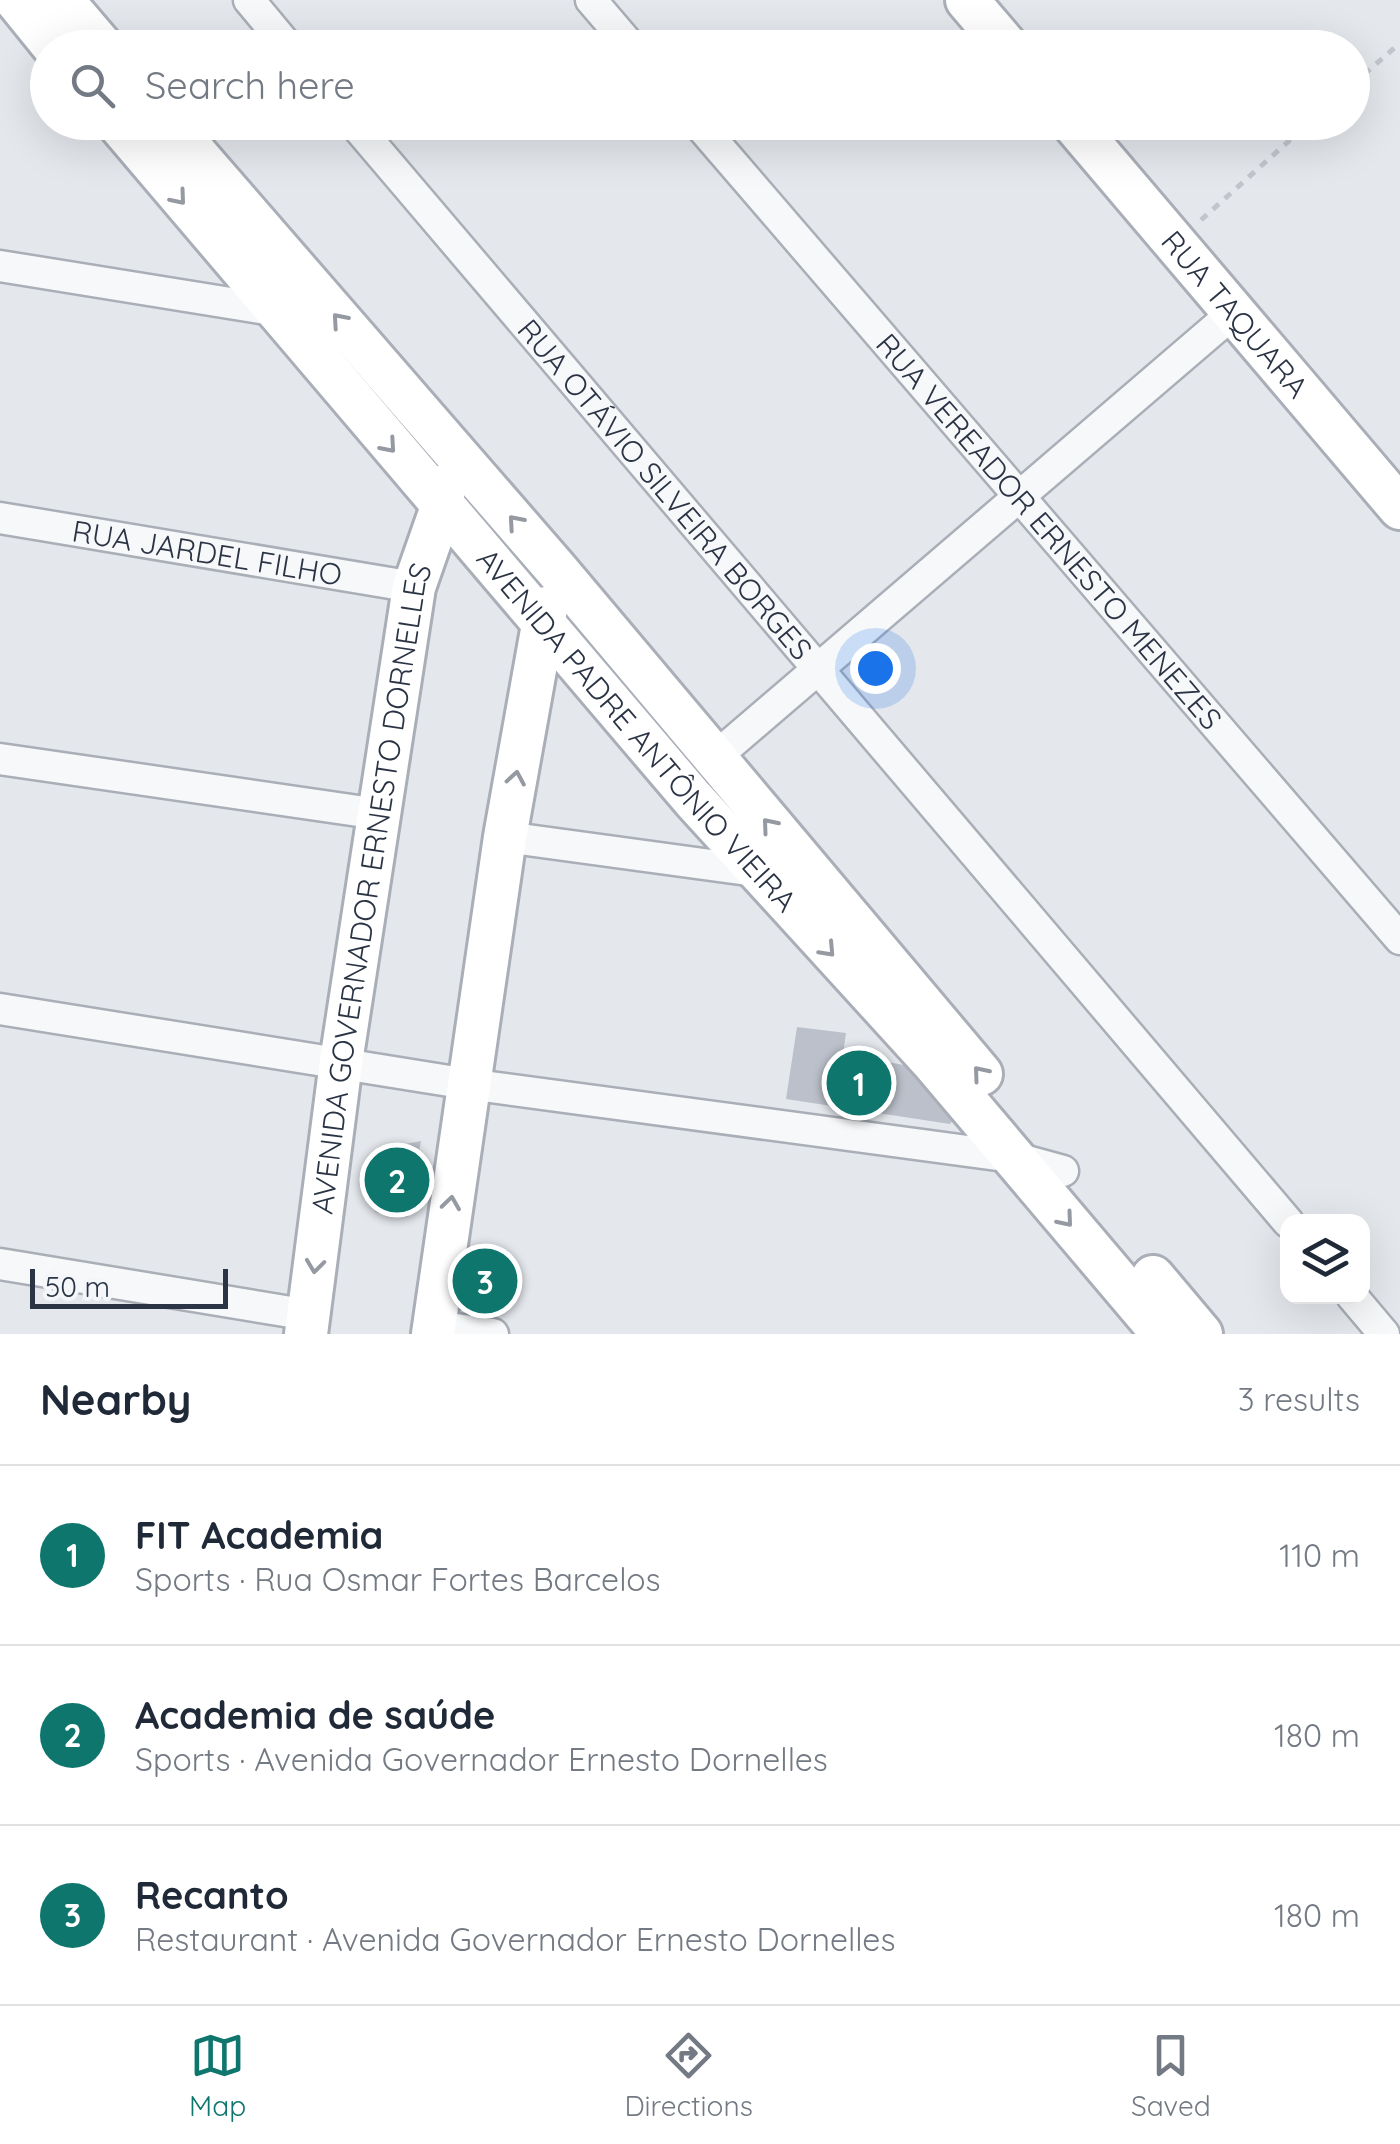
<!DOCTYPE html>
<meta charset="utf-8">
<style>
:root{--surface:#fff;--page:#f2f2f3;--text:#1f2937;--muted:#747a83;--line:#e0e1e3;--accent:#0f766e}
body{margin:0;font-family:Quicksand,sans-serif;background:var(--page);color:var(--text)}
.controls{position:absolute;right:30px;bottom:30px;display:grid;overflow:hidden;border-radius:20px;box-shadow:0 10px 40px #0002}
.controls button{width:90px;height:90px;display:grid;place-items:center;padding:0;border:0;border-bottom:2px solid var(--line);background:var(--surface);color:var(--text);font:50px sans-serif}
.scale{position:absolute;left:30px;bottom:25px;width:198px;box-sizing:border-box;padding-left:10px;border:5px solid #2b3445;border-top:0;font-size:28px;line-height:35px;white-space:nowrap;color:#2b3445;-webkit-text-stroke:8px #f4f6f9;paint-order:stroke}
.you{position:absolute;left:875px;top:668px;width:35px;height:35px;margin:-25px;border:8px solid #fff;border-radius:50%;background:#1a73e8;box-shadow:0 0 0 15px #1a73e833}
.badge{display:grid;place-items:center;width:65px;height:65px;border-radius:50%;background:var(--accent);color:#fff;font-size:32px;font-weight:700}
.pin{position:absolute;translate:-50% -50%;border:5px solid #fff;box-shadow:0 2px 10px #0006}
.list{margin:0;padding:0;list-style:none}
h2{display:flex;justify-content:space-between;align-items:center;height:130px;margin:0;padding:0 40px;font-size:42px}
h2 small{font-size:32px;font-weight:400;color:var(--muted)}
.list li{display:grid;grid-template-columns:65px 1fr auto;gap:30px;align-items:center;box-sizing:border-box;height:180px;padding:0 40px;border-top:2px solid var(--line)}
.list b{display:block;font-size:38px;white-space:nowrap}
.list p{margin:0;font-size:32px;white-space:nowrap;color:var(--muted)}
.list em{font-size:32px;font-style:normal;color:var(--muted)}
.icon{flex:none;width:55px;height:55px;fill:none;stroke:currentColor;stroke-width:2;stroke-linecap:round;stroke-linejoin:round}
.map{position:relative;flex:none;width:1400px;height:1334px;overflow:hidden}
.search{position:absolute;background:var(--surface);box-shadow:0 10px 40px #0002;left:30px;right:30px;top:30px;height:110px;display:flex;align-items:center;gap:25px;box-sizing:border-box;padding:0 35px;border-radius:55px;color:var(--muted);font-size:38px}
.sheet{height:670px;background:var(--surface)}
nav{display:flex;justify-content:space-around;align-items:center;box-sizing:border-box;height:140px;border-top:2px solid var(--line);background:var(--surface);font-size:28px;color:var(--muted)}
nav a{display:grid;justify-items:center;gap:5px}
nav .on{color:var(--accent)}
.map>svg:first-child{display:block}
.building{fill:#bbc0ca}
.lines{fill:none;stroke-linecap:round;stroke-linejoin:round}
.street-casing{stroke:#a9aeb7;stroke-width:35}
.secondary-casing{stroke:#a9aeb7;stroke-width:48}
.path{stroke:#c2c5cb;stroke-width:5;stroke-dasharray:8 8;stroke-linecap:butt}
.street{stroke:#f7f8fa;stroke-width:30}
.secondary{stroke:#fff;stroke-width:42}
.oneway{stroke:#959aa2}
.labels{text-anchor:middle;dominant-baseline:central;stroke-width:8;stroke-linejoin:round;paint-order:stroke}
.street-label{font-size:30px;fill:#2b3445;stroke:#f4f6f9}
</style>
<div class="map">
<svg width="1400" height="1334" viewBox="0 0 1400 1334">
<rect width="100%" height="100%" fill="#e4e7ec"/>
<!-- building -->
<path class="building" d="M797,1027L846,1033L843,1054L915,1067L958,1114L950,1124L786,1099Z
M421,1141L407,1217L375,1212L386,1148Z
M465,1253L512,1259L505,1306L457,1302Z"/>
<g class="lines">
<!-- street casing -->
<g class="street-casing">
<g id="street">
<path d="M249,0L289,48"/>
<path d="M591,0L632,48"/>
<path id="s1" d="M353,122L1288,1222"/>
<path id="s2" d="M697,122L1400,939"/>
<path d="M0,266L273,310"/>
<path id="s3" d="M0,518L414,587"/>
<path d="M0,759L379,814"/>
<path d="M713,759L1232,314"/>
<path d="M505,837L755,871"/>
<path d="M0,1009L468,1084L1012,1157L1063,1171"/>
<path d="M0,1264L309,1315"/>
<path d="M1352,1296L1384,1334"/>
<path d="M434,1326L493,1334"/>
</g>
</g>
<!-- secondary casing -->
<g class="secondary-casing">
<g id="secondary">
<path d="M16,0L55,48"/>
<path d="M62,0L103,48"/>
<path d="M967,0L1008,48"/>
<path id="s4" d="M117,122L693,799L931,1060L1163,1334"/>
<path d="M168,122L556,569L981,1074"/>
<path id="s5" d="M1072,122L1400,508"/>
<path d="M1153,1277L1201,1334"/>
<path id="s6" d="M306,1334L341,1062L414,587L442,507L444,486"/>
<path d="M433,1334L505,837L546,608"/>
</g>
</g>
<!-- path -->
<path class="path" d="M1352,85L1400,43
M1201,220L1310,122"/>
<!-- street -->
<use href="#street" class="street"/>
<!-- secondary -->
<use href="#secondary" class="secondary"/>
</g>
<!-- one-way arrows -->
<defs><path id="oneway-chevron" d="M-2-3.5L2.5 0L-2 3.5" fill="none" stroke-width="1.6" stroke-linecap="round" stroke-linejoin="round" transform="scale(2.5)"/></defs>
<g class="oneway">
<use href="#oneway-chevron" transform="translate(179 198) rotate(50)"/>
<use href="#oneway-chevron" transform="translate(339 320) rotate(-131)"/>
<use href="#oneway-chevron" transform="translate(389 446) rotate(49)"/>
<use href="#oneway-chevron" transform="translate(515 522) rotate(-131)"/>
<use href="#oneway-chevron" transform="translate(516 778) rotate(-80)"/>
<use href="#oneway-chevron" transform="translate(769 825) rotate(-130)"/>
<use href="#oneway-chevron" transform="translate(828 950) rotate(47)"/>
<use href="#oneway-chevron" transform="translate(980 1073) rotate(-130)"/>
<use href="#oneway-chevron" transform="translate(451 1203) rotate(-82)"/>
<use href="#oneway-chevron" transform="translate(1066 1220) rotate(50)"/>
<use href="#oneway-chevron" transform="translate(315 1266) rotate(97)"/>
</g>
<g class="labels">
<!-- street labels -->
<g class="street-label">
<text stroke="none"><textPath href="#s5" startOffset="252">RUA TAQUARA</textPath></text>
<text stroke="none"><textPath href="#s1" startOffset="482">RUA OTÁVIO SILVEIRA BORGES</textPath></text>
<text stroke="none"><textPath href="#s2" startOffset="540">RUA VEREADOR ERNESTO MENEZES</textPath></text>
<text stroke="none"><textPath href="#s3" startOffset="210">RUA JARDEL FILHO</textPath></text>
<text stroke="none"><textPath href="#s4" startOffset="800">AVENIDA PADRE ANTÔNIO VIEIRA</textPath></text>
<text stroke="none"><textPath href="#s6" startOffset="450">AVENIDA GOVERNADOR ERNESTO DORNELLES</textPath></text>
</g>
</g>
</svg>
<div class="controls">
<button><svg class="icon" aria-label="layers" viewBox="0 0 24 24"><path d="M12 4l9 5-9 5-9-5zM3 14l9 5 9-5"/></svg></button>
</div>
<div class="scale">50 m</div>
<div class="you"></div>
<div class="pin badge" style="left:859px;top:1083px">1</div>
<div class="pin badge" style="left:397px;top:1180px">2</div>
<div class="pin badge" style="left:485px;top:1281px">3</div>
<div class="search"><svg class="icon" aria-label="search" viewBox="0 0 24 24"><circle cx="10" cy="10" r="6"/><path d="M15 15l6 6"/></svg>Search here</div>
</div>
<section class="sheet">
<h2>Nearby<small>3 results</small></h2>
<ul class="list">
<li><span class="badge">1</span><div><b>FIT Academia</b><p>Sports · Rua Osmar Fortes Barcelos</p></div><em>110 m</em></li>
<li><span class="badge">2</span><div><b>Academia de saúde</b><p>Sports · Avenida Governador Ernesto Dornelles</p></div><em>180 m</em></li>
<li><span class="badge">3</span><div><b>Recanto</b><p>Restaurant · Avenida Governador Ernesto Dornelles</p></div><em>180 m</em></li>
</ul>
</section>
<nav>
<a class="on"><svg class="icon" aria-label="map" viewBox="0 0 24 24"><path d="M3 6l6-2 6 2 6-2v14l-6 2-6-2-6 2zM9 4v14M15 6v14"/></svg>Map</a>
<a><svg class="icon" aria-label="directions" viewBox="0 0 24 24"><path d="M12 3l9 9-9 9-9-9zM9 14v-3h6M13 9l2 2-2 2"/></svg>Directions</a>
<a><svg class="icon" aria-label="saved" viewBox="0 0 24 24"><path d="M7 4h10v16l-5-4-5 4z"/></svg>Saved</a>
</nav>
